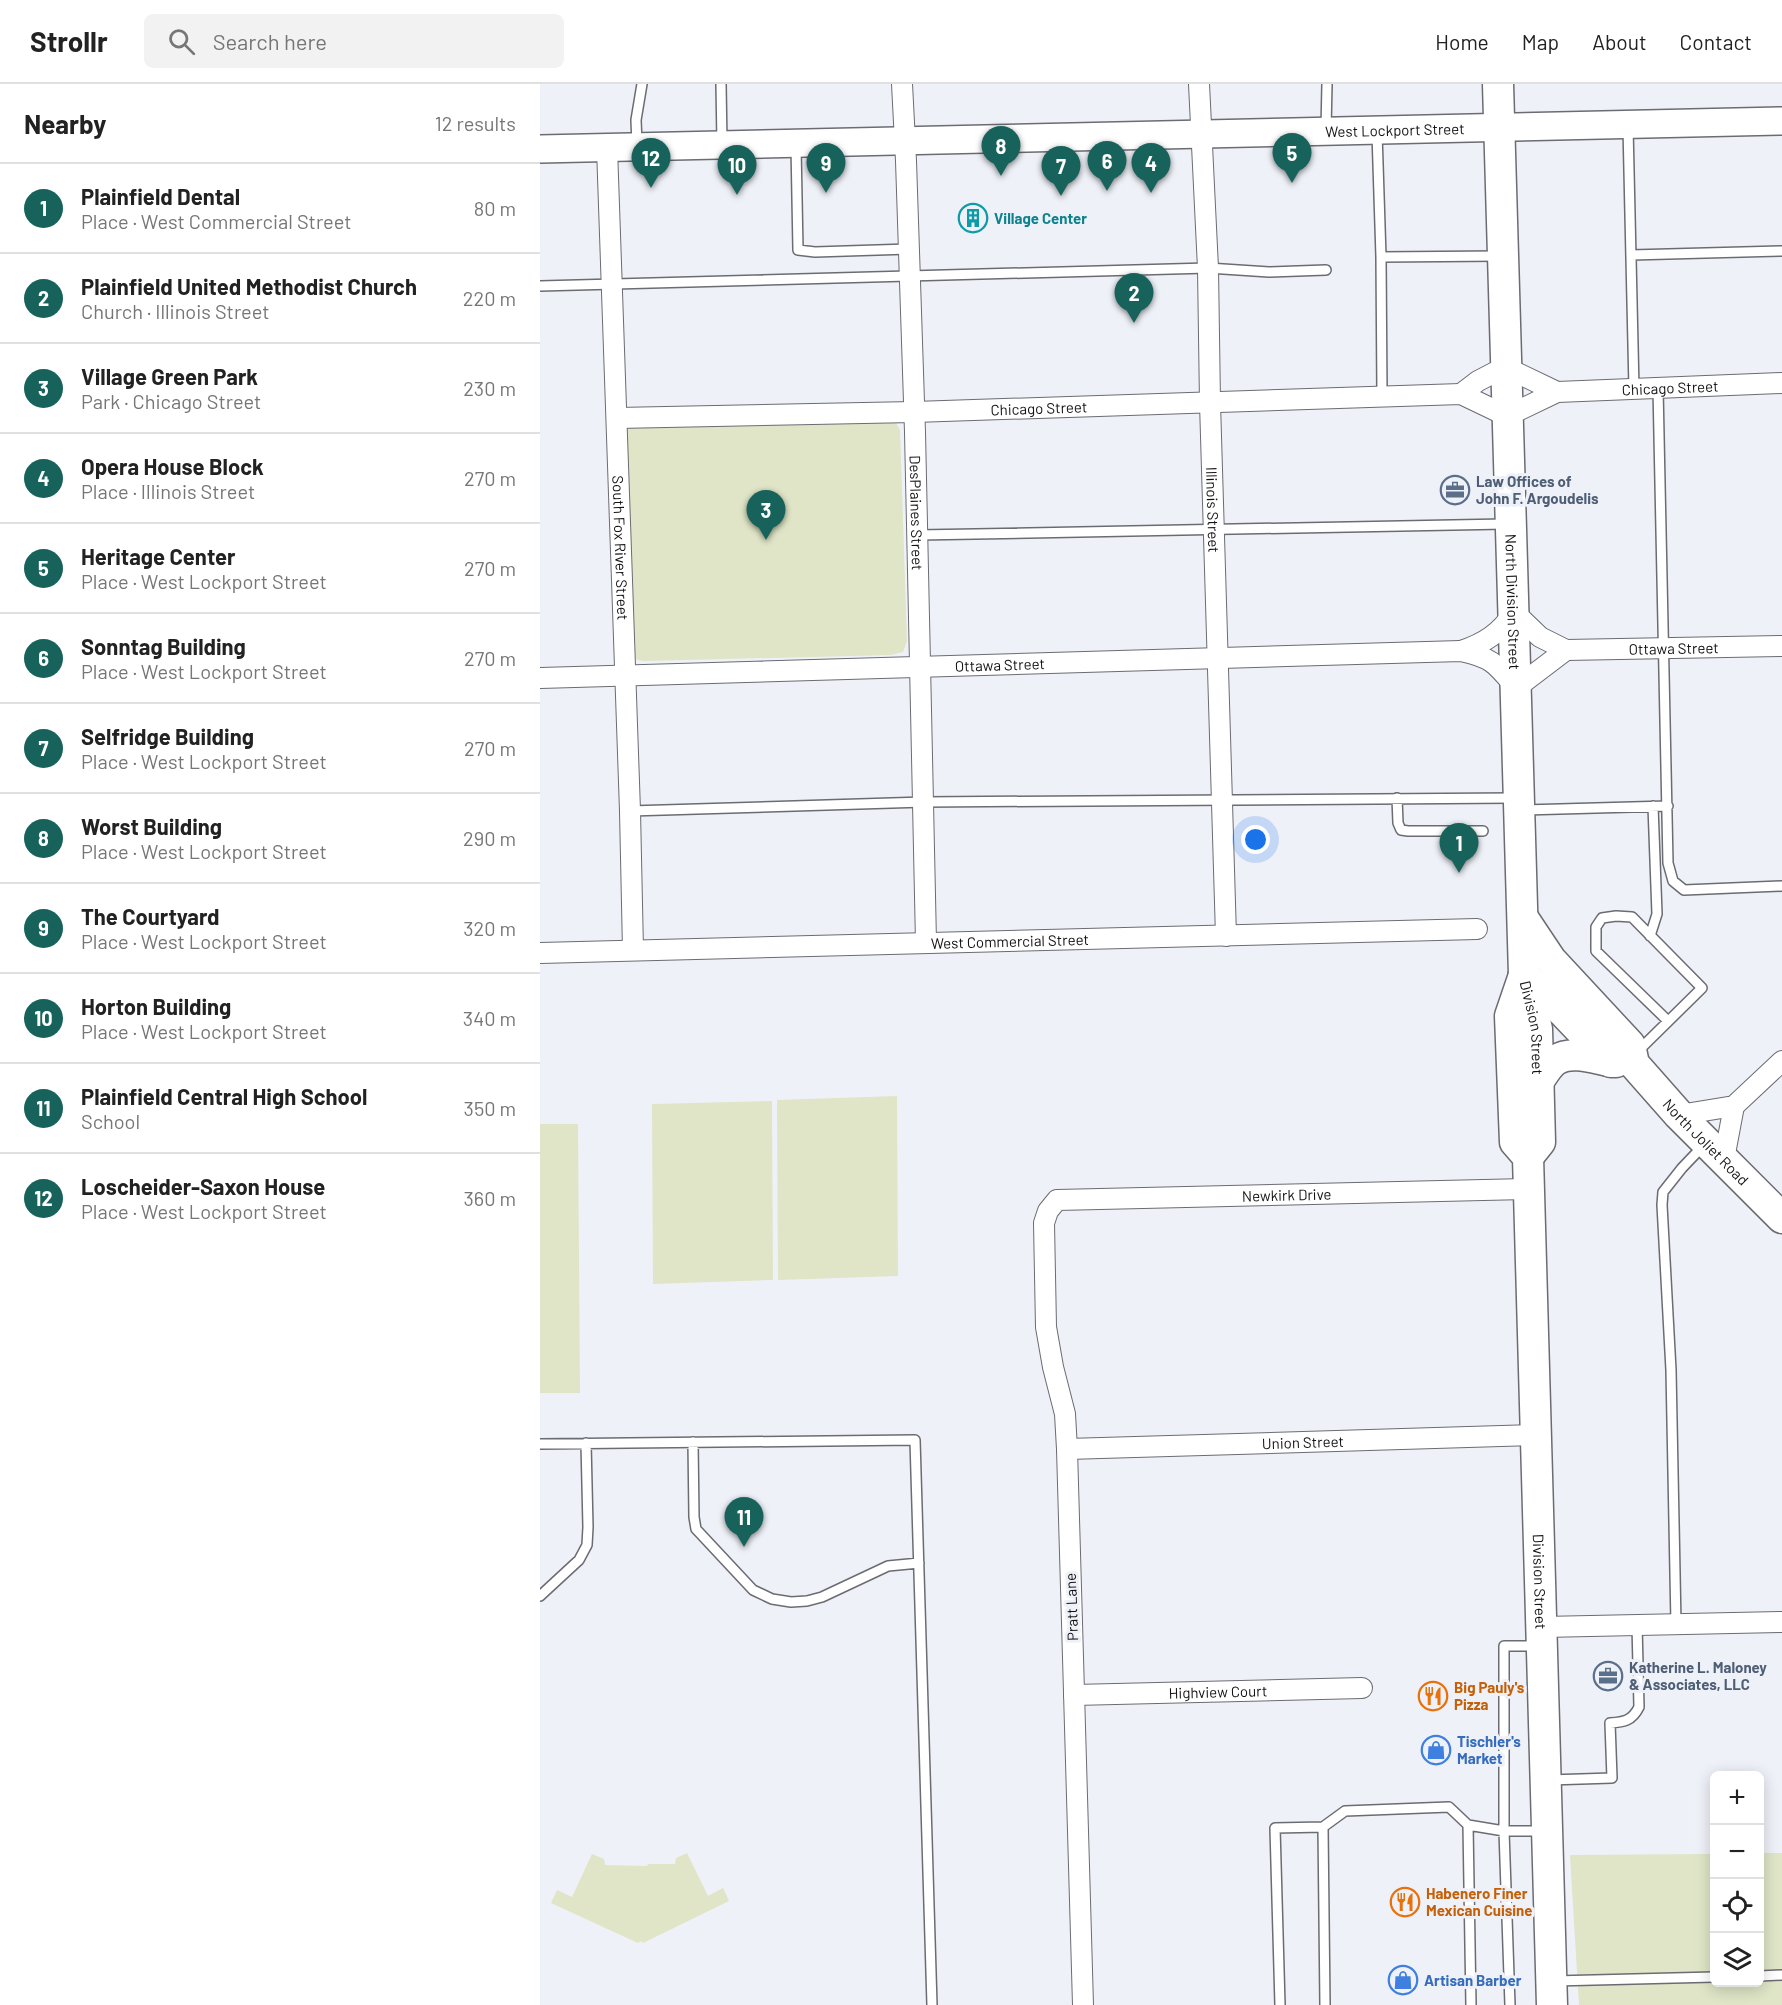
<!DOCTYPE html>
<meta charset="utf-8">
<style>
:root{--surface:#fff;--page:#f2f2f2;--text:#222;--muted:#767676;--line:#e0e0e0;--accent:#17635c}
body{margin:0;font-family:Barlow,sans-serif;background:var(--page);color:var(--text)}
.controls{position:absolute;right:18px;bottom:18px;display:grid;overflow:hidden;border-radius:9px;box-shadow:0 3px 15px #0003}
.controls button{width:54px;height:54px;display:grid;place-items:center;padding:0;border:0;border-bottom:2px solid var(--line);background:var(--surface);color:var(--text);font:30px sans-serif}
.you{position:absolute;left:716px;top:756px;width:21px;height:21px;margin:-15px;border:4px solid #fff;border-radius:50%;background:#1a73e8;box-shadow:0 0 0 9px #1a73e833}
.badge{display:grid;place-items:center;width:39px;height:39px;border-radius:50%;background:var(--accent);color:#fff;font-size:20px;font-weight:700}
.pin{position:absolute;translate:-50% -50px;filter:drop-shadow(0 2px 3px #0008)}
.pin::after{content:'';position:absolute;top:32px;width:21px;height:18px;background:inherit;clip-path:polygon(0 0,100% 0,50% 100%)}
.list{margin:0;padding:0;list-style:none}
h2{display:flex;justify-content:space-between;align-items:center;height:78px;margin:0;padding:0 24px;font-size:26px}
h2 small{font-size:20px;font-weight:400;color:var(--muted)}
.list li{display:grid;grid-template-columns:39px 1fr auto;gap:18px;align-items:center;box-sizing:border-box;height:90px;padding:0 24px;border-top:2px solid var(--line)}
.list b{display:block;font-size:22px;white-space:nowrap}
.list p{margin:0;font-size:20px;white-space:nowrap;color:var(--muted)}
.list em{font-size:20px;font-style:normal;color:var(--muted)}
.icon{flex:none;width:33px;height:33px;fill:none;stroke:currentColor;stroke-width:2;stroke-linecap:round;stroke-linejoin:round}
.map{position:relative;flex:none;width:1242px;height:1921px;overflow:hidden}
header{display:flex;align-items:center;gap:36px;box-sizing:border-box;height:84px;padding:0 30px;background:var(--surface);border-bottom:2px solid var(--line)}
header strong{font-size:28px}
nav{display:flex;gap:33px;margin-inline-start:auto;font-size:21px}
.search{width:420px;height:54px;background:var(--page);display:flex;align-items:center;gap:15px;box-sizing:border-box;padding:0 21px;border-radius:9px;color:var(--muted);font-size:22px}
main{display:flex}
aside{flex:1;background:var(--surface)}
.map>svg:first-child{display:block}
.green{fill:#dfe5c6}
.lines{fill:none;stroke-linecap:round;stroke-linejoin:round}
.lane-casing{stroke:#6b6c72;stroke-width:12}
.street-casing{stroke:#6b6c72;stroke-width:22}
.secondary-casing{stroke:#6b6c72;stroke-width:30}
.primary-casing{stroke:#6b6c72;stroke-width:33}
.lane{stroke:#fff;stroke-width:9}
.street{stroke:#fff;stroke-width:20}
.secondary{stroke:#fff;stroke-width:27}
.primary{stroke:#fff;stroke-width:30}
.labels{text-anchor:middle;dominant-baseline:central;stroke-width:6;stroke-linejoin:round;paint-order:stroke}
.street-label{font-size:15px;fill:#121214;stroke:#eff1f8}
.culture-label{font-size:15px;font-weight:bold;fill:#0d838f;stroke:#eff1f8;text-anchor:start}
.service-label{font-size:15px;font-weight:bold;fill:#4e5e75;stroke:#eff1f8;text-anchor:start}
.food-label{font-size:15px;font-weight:bold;fill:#c56008;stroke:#eff1f8;text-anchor:start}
.shop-label{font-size:15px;font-weight:bold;fill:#366cbe;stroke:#eff1f8;text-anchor:start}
</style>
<header>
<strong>Strollr</strong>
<div class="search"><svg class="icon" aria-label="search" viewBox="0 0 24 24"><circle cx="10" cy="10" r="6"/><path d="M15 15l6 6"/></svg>Search here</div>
<nav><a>Home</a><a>Map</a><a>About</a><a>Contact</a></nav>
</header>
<main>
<aside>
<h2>Nearby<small>12 results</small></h2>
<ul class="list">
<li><span class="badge">1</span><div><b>Plainfield Dental</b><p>Place · West Commercial Street</p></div><em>80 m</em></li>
<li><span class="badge">2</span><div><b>Plainfield United Methodist Church</b><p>Church · Illinois Street</p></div><em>220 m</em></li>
<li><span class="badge">3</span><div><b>Village Green Park</b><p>Park · Chicago Street</p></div><em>230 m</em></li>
<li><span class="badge">4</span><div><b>Opera House Block</b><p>Place · Illinois Street</p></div><em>270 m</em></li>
<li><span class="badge">5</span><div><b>Heritage Center</b><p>Place · West Lockport Street</p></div><em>270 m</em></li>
<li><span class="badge">6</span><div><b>Sonntag Building</b><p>Place · West Lockport Street</p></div><em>270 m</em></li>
<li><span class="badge">7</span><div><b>Selfridge Building</b><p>Place · West Lockport Street</p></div><em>270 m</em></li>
<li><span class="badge">8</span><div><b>Worst Building</b><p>Place · West Lockport Street</p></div><em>290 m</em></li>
<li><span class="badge">9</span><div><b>The Courtyard</b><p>Place · West Lockport Street</p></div><em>320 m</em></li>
<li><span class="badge">10</span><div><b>Horton Building</b><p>Place · West Lockport Street</p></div><em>340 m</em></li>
<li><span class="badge">11</span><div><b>Plainfield Central High School</b><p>School</p></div><em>350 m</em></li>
<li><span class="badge">12</span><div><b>Loscheider-Saxon House</b><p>Place · West Lockport Street</p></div><em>360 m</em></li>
</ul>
</aside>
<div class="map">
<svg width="1242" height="1921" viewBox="0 0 1242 1921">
<rect width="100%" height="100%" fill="#eff1f8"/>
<!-- green -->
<path class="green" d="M355,337L360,346L367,557L363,568L351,571L105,577L98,576L93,572L85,354L87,344L92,341Z
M357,1012L358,1192L238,1196L237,1016Z
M232,1017L233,1196L113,1200L112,1020Z
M0,1040H38L40,1309H0Z
M147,1769L168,1812L183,1804L189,1817L103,1859L101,1857L98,1859L11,1819L17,1806L32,1813L52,1770L64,1775L65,1781L107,1782L108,1780H135L136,1774Z
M1220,1769H1242V1921H1039L1030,1771L1174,1770V1898H1220Z"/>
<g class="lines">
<!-- lane casing -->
<g class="lane-casing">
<path id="lane" d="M181,0L182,59
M1088,43L1094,305
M786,45L787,0
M837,49L841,173
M97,60L96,36L102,0
M256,62L258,166L275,168L369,165
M1091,171L1242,167
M0,202L668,184L729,188L786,186
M1118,304L1128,779L1133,797L1144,806L1242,802
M842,311L841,173L960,172
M378,451L965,440
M857,714L858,739L861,746L868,747H943
M982,726L1128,722
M90,727L384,718L974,714
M1110,852L1117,830L1113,722
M1096,969L1162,904L1092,833L1076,832L1062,834L1056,843V867L1128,937
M153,1358L154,1433L156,1445L213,1506L232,1515L251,1518L267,1517L282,1513L348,1482L379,1479
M0,1360L375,1356L392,1921
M0,1512L39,1476L47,1461L48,1443L46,1359
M1136,1540L1131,1286L1122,1121L1123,1108L1142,1084L1163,1062
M1009,1696L1072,1694L1070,1639C1084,1638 1092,1637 1099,1623L1097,1541
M783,1743L805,1727L909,1723L928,1741
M1220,1892L1242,1891
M1014,1897L1174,1893
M740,1921L735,1744L783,1743L785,1921
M931,1921L928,1741L964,1747H1003
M970,1921L964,1747V1562H999"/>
</g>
<!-- street casing -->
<g class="street-casing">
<g id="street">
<path id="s1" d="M362,0L366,77L375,348L386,858"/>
<path id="s2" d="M659,0L668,184L670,319L686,852"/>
<path id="s3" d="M67,64L90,727L93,866"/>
<path d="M921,310L938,297L965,283L1017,308"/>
<path id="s4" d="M77,334L374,328L921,310L967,332L1017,308L1242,299"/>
<path id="s5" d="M921,567C945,559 960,549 974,528L1000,553L1026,566L1242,562"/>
<path id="s6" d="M0,594L921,567C953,574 956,580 976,604L1026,566"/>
<path id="s7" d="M0,869L937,845"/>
<path d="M1139,1031L1194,1022L1242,977"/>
<path d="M1184,1075L1194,1022"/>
<path id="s8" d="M527,1365L996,1351"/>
<path d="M1003,1543L1242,1538"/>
<path id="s9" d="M534,1611L822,1604"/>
<path id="s10" d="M543,1921L527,1365L525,1330L513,1283L506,1243L504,1139L508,1127L517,1116L989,1105"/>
</g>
</g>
<!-- secondary casing -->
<g class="secondary-casing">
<g id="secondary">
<path id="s11" d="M0,65L1242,37"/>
</g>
</g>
<!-- primary casing -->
<g class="primary-casing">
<g id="primary">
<path id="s12" d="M958,0L984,891L997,945L1000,1058L988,1073"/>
<path id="s13" d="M983,834L1011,876L1090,961L1094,980L1139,1031L1242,1134"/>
<path id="s14" d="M984,891L970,932L975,1058L988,1073L1012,1921"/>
<path d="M984,891L1025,930L1071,978"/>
<path d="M998,998C1003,991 1009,980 1016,976C1033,965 1058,976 1076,978"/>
</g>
</g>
<!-- lane -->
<use href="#lane" class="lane"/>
<!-- street -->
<use href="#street" class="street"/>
<!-- secondary -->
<use href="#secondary" class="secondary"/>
<!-- primary -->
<use href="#primary" class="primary"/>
</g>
<!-- icons -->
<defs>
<g id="building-ring" transform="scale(1.5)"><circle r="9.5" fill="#eff1f8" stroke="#0f9aa8" stroke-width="1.5"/><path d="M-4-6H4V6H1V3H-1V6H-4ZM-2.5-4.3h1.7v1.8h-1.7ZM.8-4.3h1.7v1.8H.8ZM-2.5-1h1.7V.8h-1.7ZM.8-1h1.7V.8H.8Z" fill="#0f9aa8"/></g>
<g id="office-ring" transform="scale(1.5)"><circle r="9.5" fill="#eff1f8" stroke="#5c6f8a" stroke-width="1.5"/><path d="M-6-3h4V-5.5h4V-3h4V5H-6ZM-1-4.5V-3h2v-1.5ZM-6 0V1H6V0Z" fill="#5c6f8a"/></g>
<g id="restaurant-ring" transform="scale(1.5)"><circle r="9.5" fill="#eff1f8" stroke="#e8710a" stroke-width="1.5"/><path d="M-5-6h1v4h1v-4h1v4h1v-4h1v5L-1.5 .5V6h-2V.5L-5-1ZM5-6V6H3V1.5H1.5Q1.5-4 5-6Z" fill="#e8710a"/></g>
<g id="shop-ring" transform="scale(1.5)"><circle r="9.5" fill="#eff1f8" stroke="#3f7fe0" stroke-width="1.5"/><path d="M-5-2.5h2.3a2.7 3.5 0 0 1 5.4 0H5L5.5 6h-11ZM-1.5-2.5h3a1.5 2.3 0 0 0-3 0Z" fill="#3f7fe0"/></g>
</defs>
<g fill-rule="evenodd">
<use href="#building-ring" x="433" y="134"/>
<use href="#office-ring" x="915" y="406"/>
<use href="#office-ring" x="1068" y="1592"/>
<use href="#restaurant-ring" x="893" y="1612"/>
<use href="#shop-ring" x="896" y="1666"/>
<use href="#restaurant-ring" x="865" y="1818"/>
<use href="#shop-ring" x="863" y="1896"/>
</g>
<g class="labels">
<!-- street labels -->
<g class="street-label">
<text stroke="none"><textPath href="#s11" startOffset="855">West Lockport Street</textPath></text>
<text stroke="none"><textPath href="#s4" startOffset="1064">Chicago Street</textPath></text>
<text stroke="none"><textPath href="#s4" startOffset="422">Chicago Street</textPath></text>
<text stroke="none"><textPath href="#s2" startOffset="426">Illinois Street</textPath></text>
<text stroke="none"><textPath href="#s1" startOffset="429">DesPlaines Street</textPath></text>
<text stroke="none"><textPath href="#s3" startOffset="400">South Fox River Street</textPath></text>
<text stroke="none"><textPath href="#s12" startOffset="518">North Division Street</textPath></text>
<text stroke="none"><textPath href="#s5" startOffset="240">Ottawa Street</textPath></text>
<text stroke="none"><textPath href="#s6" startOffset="460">Ottawa Street</textPath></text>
<text stroke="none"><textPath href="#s7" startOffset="470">West Commercial Street</textPath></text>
<text stroke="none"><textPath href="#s12" startOffset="945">Division Street</textPath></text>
<text stroke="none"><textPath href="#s13" startOffset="292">North Joliet Road</textPath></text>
<text stroke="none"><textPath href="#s10" startOffset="1041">Newkirk Drive</textPath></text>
<text stroke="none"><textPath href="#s8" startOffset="236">Union Street</textPath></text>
<text stroke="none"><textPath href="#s14" startOffset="614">Division Street</textPath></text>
<text transform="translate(531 1523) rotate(-92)">Pratt Lane</text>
<text stroke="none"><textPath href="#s9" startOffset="144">Highview Court</textPath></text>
</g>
<!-- culture labels -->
<g class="culture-label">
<text x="454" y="134">Village Center</text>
</g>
<!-- service labels -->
<g class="service-label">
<text x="936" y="397">Law Offices of<tspan x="936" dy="17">John F. Argoudelis</tspan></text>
<text x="1089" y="1583">Katherine L. Maloney<tspan x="1089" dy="17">&amp; Associates, LLC</tspan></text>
</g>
<!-- food labels -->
<g class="food-label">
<text x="914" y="1603">Big Pauly's<tspan x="914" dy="17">Pizza</tspan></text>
<text x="886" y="1809">Habenero Finer<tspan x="886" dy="17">Mexican Cuisine</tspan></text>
</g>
<!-- shop labels -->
<g class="shop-label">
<text x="917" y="1657">Tischler's<tspan x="917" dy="17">Market</tspan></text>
<text x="884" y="1896">Artisan Barber</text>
</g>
</g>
</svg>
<div class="controls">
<button>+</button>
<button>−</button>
<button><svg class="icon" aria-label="locate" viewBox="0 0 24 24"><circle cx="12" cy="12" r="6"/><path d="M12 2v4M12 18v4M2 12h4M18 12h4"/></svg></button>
<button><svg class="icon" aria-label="layers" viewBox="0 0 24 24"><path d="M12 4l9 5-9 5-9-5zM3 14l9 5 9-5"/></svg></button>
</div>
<div class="you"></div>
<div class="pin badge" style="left:919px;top:789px">1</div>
<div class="pin badge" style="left:594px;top:239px">2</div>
<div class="pin badge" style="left:226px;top:456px">3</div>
<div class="pin badge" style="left:611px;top:109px">4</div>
<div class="pin badge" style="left:752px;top:99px">5</div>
<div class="pin badge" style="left:567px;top:107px">6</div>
<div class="pin badge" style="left:521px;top:112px">7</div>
<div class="pin badge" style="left:461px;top:92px">8</div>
<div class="pin badge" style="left:286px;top:109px">9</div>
<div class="pin badge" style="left:197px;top:111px">10</div>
<div class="pin badge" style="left:204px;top:1463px">11</div>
<div class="pin badge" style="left:111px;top:104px">12</div>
</div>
</main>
